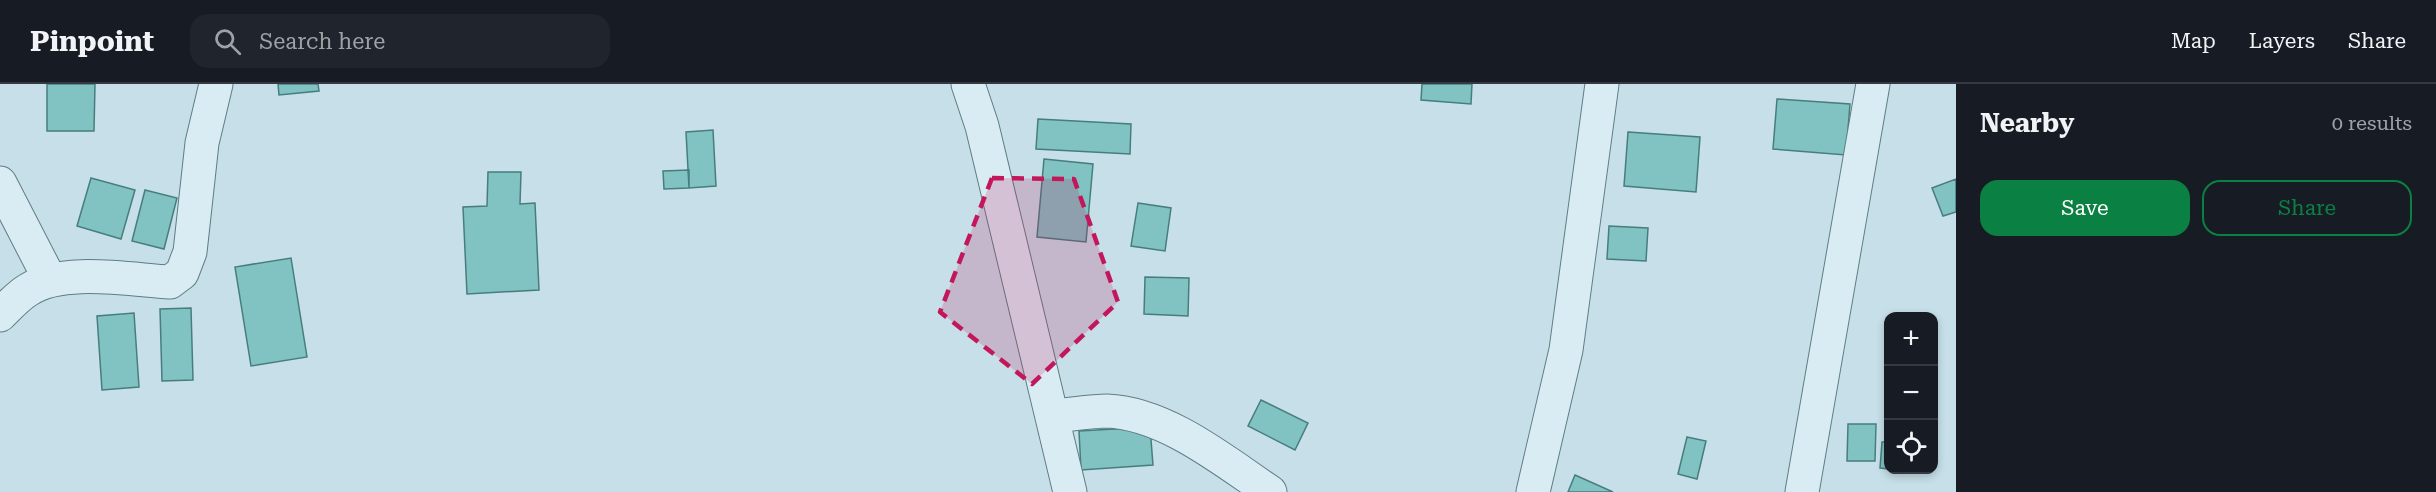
<!DOCTYPE html>
<meta charset="utf-8">
<style>
:root{--surface:#171b24;--page:#20242c;--text:#f1f3f6;--muted:#9ea1a6;--line:#363941;--accent:#0b8043}
body{margin:0;font-family:"Roboto Serif",serif;background:var(--page);color:var(--text)}
.controls{position:absolute;right:18px;bottom:18px;display:grid;overflow:hidden;border-radius:12px;box-shadow:0 3px 9px #0003}
.controls button{width:54px;height:54px;display:grid;place-items:center;padding:0;border:0;border-bottom:2px solid var(--line);background:var(--surface);color:var(--text);font:30px sans-serif}
.list{margin:0;padding:0;list-style:none}
h2{display:flex;justify-content:space-between;align-items:center;height:78px;margin:0;padding:0 24px;font-size:26px}
h2 small{font-size:20px;font-weight:400;color:var(--muted)}
.actions{display:flex;gap:12px;padding:18px 24px}
.actions a{flex:1;padding:14px 0;border:2px solid var(--accent);border-radius:18px;text-align:center;font-size:21px;color:var(--accent)}
.actions .main{background:var(--accent);color:#fff}
.icon{flex:none;width:33px;height:33px;fill:none;stroke:currentColor;stroke-width:2;stroke-linecap:round;stroke-linejoin:round}
.map{position:relative;flex:none;width:1956px;height:408px;overflow:hidden}
header{display:flex;align-items:center;gap:36px;box-sizing:border-box;height:84px;padding:0 30px;background:var(--surface);border-bottom:2px solid var(--line)}
header strong{font-size:28px}
nav{display:flex;gap:33px;margin-inline-start:auto;font-size:21px}
.search{width:420px;height:54px;background:var(--page);display:flex;align-items:center;gap:15px;box-sizing:border-box;padding:0 21px;border-radius:18px;color:var(--muted);font-size:22px}
main{display:flex}
aside{flex:1;background:var(--surface)}
.map>svg:first-child{display:block}
.building{fill:#81c2c2;stroke:#477e7d;stroke-width:1.5}
.lines{fill:none;stroke-linecap:round;stroke-linejoin:round}
.minor-casing{stroke:#5e7e82;stroke-width:35}
.minor{stroke:#d9ecf4;stroke-width:33}
.marked{fill:#c2185b;fill-opacity:0.2;stroke:#c2185b;stroke-width:4.5;stroke-dasharray:12 8;stroke-linejoin:round}
</style>
<header>
<strong>Pinpoint</strong>
<div class="search"><svg class="icon" aria-label="search" viewBox="0 0 24 24"><circle cx="10" cy="10" r="6"/><path d="M15 15l6 6"/></svg>Search here</div>
<nav><a>Map</a><a>Layers</a><a>Share</a></nav>
</header>
<main>
<div class="map">
<svg width="1956" height="408" viewBox="0 0 1956 408">
<rect width="100%" height="100%" fill="#c6dfe8"/>
<!-- building -->
<path class="building" d="M47,0H95L94,47H47Z
M278,0H318L319,7L279,11Z
M1422,0H1472L1471,20L1421,16Z
M1777,15L1850,20L1846,71L1773,65Z
M1038,35L1131,40L1130,70L1036,65Z
M713,46L716,102L689,104L686,48Z
M1628,48L1700,53L1696,108L1624,102Z
M1044,75L1093,80L1086,158L1037,153Z
M689,86V104L664,105L663,87Z
M488,88H521L520,120L535,119L539,206L467,210L463,123L487,122Z
M91,94L135,106L121,155L77,142Z
M1956,95V128L1943,132L1932,104Z
M145,106L177,114L164,165L132,157Z
M1138,119L1171,124L1165,167L1131,162Z
M1609,142L1648,144L1646,177L1607,175Z
M291,174L307,273L251,282L235,183Z
M1145,193L1189,194L1188,232L1144,230Z
M191,224L193,296L162,297L160,225Z
M134,229L139,303L102,306L97,232Z
M1261,316L1308,339L1295,366L1248,342Z
M1848,340H1876L1875,377H1847Z
M1150,343L1153,381L1081,386L1079,347Z
M1687,353L1706,357L1697,395L1678,390Z
M1882,358H1888V385L1880,384Z
M1575,391L1613,408H1568Z"/>
<g class="lines">
<!-- minor casing -->
<g class="minor-casing">
<path id="minor" d="M968,0L982,42L1070,408
M0,99L50,196
M0,231C9,222 18,212 28,206C62,183 131,196 170,198L182,189L190,168L202,59L216,0
M1052,332C1070,331 1089,327 1107,327C1165,329 1224,377 1270,408
M1533,408L1566,266L1602,0
M1802,408L1873,0"/>
</g>
<!-- minor -->
<use href="#minor" class="minor"/>
</g>
<!-- marked area -->
<path class="marked" d="M992,94L1074,95L1118,218L1032,300L940,228Z"/>
</svg>
<div class="controls">
<button>+</button>
<button>−</button>
<button><svg class="icon" aria-label="locate" viewBox="0 0 24 24"><circle cx="12" cy="12" r="6"/><path d="M12 2v4M12 18v4M2 12h4M18 12h4"/></svg></button>
</div>
</div>
<aside>
<h2>Nearby<small>0 results</small></h2>
<ul class="list">
</ul>
<div class="actions"><a class="main">Save</a><a>Share</a></div>
</aside>
</main>
